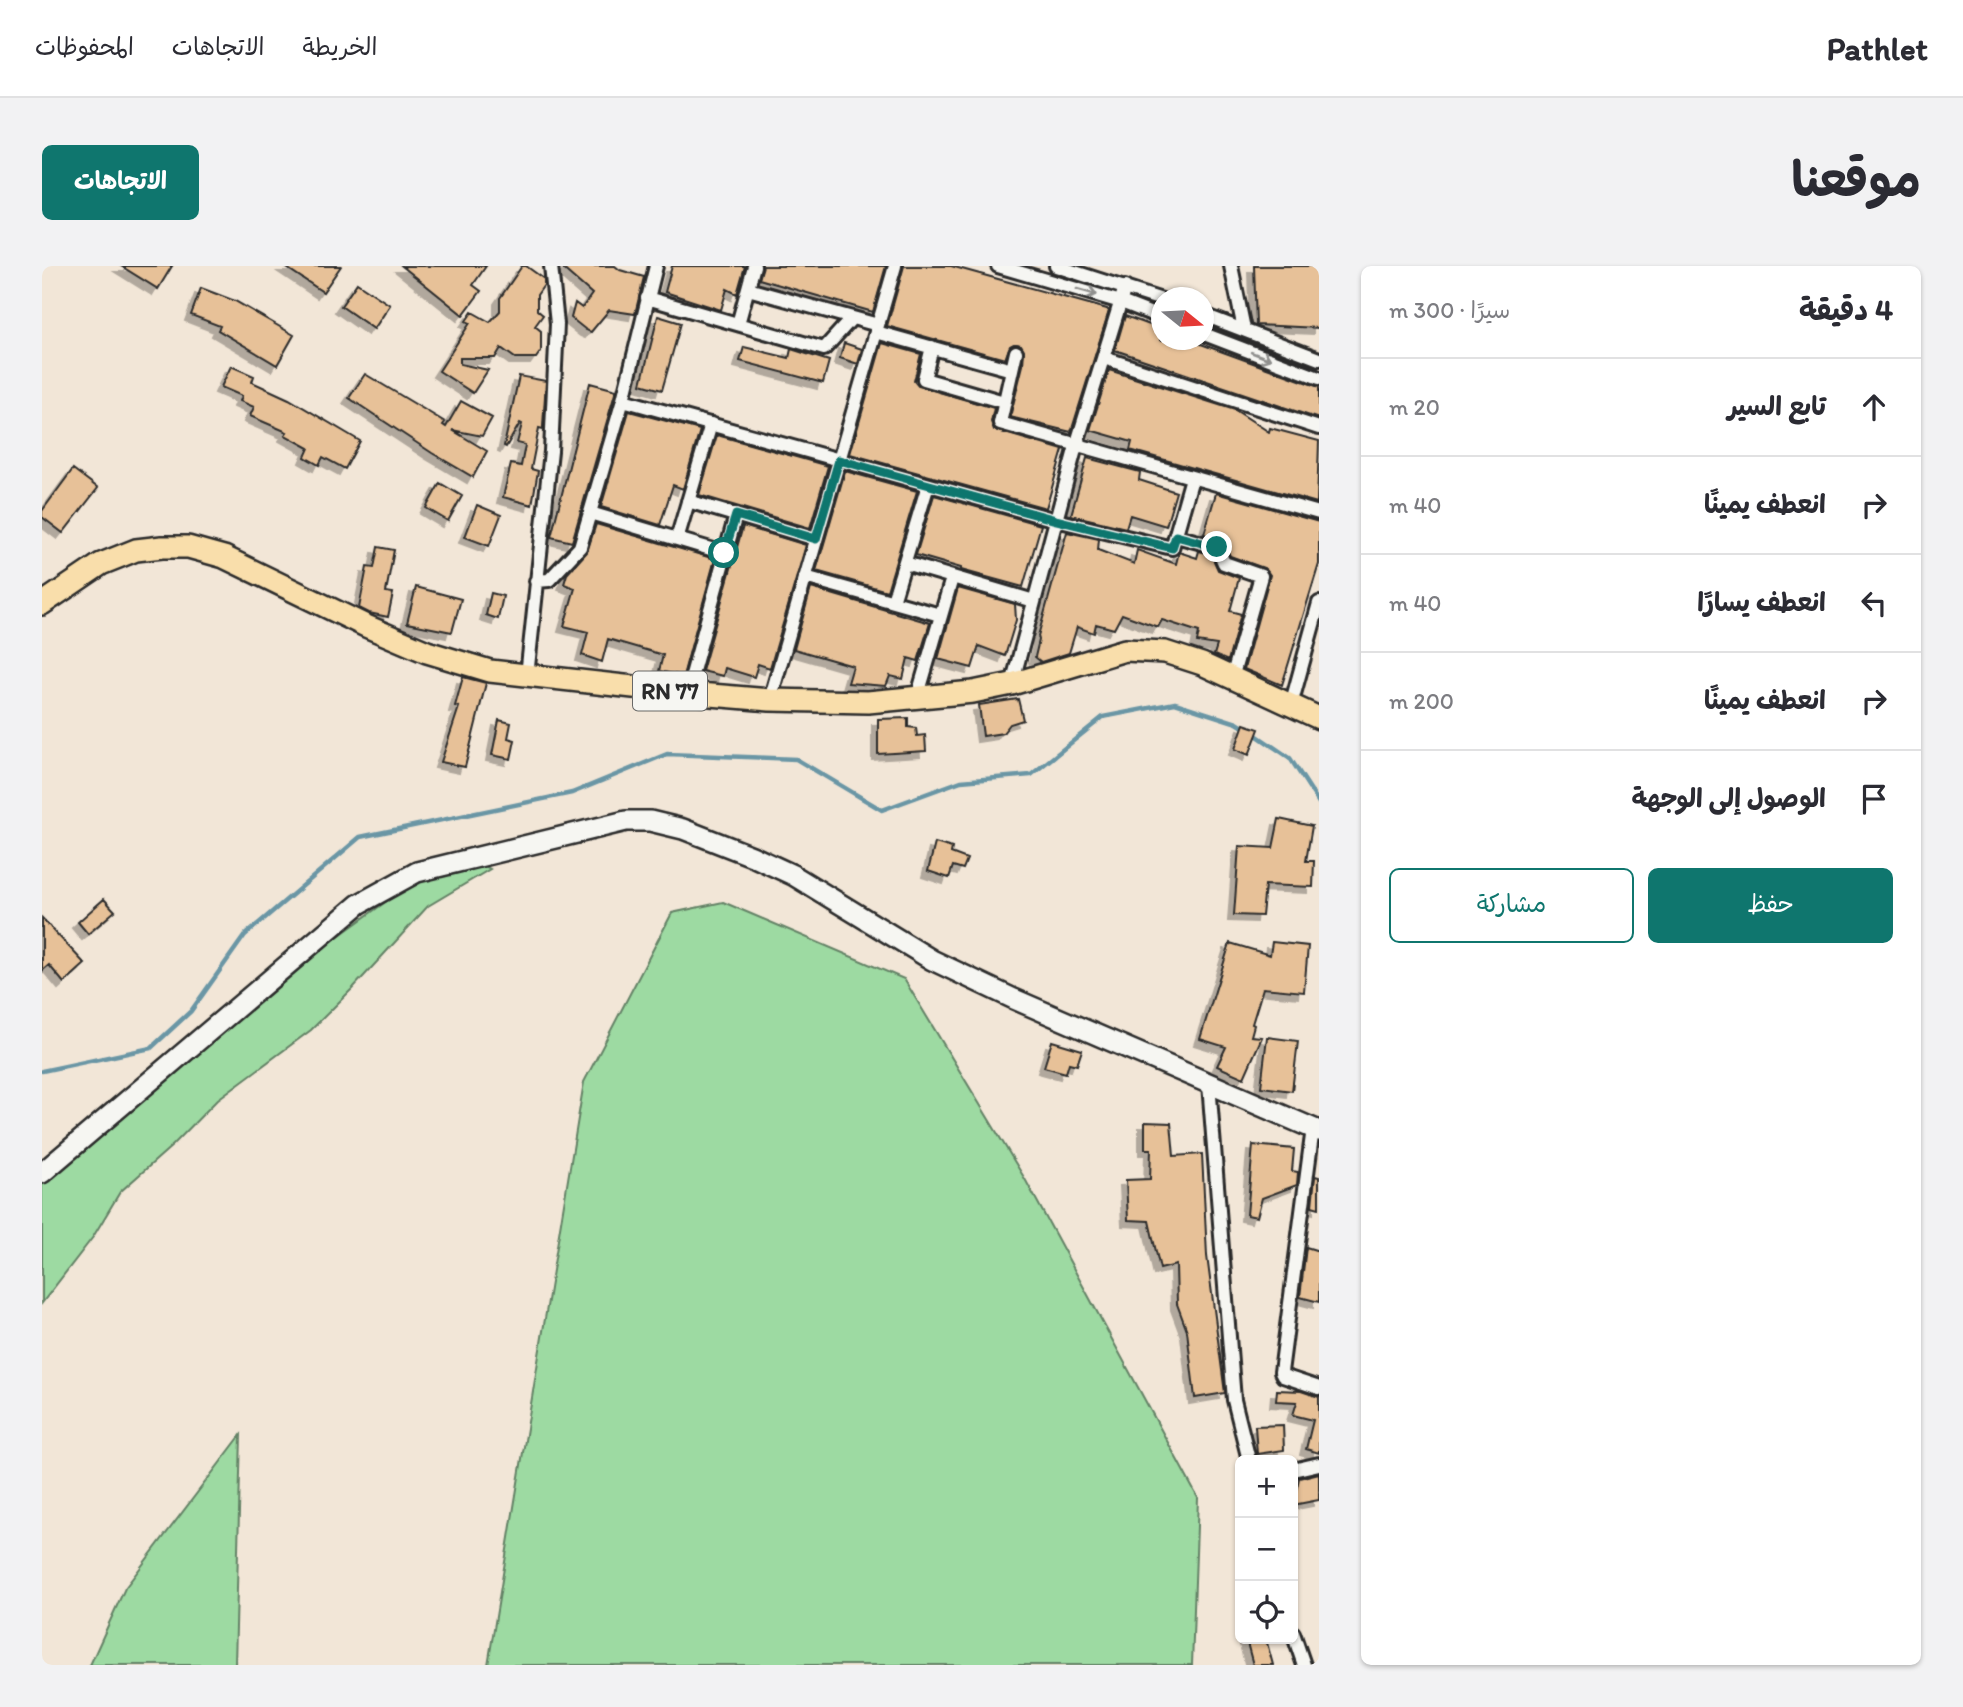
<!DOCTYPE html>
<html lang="ar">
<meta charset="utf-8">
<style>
:root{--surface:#fff;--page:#f2f2f3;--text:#2b2b33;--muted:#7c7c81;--line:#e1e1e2;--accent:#0f766e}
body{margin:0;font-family:Itim,"Playpen Sans Arabic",sans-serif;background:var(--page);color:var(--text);direction:rtl}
.controls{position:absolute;right:21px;bottom:21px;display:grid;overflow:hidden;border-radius:10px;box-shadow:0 2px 5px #0004}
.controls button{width:63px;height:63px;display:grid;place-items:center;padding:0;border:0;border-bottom:2px solid var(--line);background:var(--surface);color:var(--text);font:35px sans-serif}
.compass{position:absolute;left:1109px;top:21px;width:63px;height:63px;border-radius:50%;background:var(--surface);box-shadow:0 2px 5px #0004;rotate:108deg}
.stop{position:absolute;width:21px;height:21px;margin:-16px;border:5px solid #0f766e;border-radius:50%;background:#fff}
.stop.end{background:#0f766e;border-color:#fff;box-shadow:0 2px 7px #0008}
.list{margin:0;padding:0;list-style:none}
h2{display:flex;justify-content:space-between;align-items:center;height:91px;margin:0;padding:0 28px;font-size:30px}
h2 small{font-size:23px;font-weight:400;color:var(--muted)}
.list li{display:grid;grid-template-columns:46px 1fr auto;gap:21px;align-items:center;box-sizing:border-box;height:98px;padding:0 28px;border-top:2px solid var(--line)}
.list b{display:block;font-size:26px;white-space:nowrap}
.list em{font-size:23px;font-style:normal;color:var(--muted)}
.actions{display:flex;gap:14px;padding:21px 28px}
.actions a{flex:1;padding:16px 0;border:2px solid var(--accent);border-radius:10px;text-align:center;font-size:24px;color:var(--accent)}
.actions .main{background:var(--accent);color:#fff}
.icon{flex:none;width:38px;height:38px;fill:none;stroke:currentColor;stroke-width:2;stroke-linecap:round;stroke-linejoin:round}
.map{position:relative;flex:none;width:1277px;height:1399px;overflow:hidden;direction:ltr;border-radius:10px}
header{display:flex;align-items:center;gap:42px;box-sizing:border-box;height:98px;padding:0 35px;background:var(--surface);border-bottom:2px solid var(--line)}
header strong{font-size:33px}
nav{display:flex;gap:38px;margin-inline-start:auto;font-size:24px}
.intro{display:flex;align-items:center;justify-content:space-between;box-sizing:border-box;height:168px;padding:0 42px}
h1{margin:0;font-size:49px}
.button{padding:18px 32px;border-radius:10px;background:var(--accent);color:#fff;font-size:24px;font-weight:700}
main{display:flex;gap:42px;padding:0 42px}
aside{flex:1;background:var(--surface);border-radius:10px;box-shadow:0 2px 5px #0004}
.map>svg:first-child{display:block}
.green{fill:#9ddaa2;stroke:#648266;stroke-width:2}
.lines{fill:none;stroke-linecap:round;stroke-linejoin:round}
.stream{stroke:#6a96a5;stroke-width:4.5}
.building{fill:#e7c198;stroke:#2b2b2b;stroke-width:2;filter:url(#shadow)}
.minor-casing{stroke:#2b2b2b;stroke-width:18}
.secondary-casing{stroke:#2b2b2b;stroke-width:24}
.primary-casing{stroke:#2b2b2b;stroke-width:26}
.minor{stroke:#f6f6f2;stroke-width:12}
.secondary{stroke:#f6f6f2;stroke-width:19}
.primary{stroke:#f9deab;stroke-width:21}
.oneway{stroke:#90908e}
.route{stroke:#0f766e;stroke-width:9}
.labels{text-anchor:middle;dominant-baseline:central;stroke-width:6;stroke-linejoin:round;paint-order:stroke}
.shield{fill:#f6f6f2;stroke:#686867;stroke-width:2}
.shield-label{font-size:23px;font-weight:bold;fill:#2b2b2b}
</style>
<header>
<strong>Pathlet</strong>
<nav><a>الخريطة</a><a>الاتجاهات</a><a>المحفوظات</a></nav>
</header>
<div class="intro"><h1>موقعنا</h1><a class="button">الاتجاهات</a></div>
<main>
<aside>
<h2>4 دقيقة<small>سيرًا · 300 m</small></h2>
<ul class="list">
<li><svg class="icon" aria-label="ahead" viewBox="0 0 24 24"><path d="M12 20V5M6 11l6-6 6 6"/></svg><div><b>تابع السير</b></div><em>20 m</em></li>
<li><svg class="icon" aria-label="right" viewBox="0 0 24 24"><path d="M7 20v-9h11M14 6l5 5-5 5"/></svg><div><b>انعطف يمينًا</b></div><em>40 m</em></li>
<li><svg class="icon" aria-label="left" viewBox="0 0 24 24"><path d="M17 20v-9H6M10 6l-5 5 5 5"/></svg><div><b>انعطف يسارًا</b></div><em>40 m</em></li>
<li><svg class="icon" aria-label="right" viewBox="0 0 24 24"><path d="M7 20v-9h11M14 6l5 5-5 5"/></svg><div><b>انعطف يمينًا</b></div><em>200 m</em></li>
<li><svg class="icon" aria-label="arrive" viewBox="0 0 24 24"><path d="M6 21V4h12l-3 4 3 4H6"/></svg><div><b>الوصول إلى الوجهة</b></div></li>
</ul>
<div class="actions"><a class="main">حفظ</a><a>مشاركة</a></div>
</aside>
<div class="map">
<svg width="1277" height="1399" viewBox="0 0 1277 1399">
<defs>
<filter id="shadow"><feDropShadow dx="-6" dy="6" stdDeviation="0" flood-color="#0004"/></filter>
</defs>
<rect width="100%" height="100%" fill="#f2e6d7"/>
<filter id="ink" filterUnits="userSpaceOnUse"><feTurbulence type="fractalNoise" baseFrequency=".0143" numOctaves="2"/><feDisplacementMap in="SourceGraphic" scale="14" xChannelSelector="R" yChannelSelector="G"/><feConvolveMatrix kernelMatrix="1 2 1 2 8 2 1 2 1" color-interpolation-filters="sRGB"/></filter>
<g filter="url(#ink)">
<!-- green -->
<path class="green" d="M441,599L448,603L386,640L311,722L269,764L176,833L131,879L78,926L51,971L0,1037V919L109,828L269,690L367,619Z
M681,636L862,713L983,913L1156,1232L1150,1399H446L542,816L630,647Z
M199,1169L193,1399H48L83,1322Z"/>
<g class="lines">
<!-- stream -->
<path class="stream" d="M1211,467L1248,492L1277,537
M0,805L109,782L149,745L203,669L318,571L530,527L625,488L754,493L840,544L919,515L989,509L1061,451L1133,437L1195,457L1203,462"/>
</g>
<!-- building -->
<path class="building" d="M79,0H130L116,23Z
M242,0H299L281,26Z
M360,0H444L431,19L439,25L421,49Z
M480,0H484L502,13V19L495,29V44L501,49L493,60L499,65V85L494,92H473L459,82L453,92H418V98L446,104L431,127L397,105L428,57L424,55L430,46L448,56L458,45V32Z
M518,0H573L578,4L602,11L593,48L567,44L549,66L544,64L529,52L533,37L540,42L550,28Z
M630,0H703L695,28L685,23L679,44L623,26Z
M721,0H844L831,46L717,13Z
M862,0H909L1065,43L1067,45L1029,166L968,151L981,99L982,84L979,79L972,78L968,80L963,93L845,60Z
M1212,0H1277V62L1214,59Z
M315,17L348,39L332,63L299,40Z
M159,22L193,35L252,69L235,99L176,64L178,60L149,49Z
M616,50L639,57L620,124L599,118Z
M1083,50L1119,63V74H1148L1277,121V153L1073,84Z
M802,77L820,83L816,98L798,92Z
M840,77L879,88L872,115L876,120L952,142L949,156L952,164L1021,184L1004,242L808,188Z
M702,81L747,92L749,83L787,95L781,117L698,95Z
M189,100L212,110L210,116L247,133L318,175L303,203L281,191L277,199L263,191L267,182L243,169L245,166L208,150L212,141L198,135L200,130L179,121Z
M1067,104L1193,144L1227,166L1228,162L1277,175L1275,237L1088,184L1090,176L1048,164Z
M323,108L403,156L401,159L404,161L419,135L450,152L440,170L410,164L445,185L431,211L390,187L307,132Z
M477,110L504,115L501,160V163L497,162L489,203L496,205L490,239L461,231L469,198L479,200L483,179L475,177L480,158L478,157L464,181L462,180Z
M548,117L574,124L530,276L509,271Z
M587,145L658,164L641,223L631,219L618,259L559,241Z
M675,169L786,200L768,262L657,229Z
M1045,192L1098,206L1097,214L1134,226L1124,260L1088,249L1084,262L1029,249Z
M31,203L56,222L21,267L0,251V245Z
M803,205L875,225L845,325L774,305Z
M398,217L420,230L406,255L384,242Z
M1174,227L1277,256V298L1240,419L1202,403L1228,309L1222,302L1188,290L1180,274L1162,268Z
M892,229L999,259L981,321L919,304V302L874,289Z
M435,239L459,249L447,280L423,271Z
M554,258L673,293L641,410L617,405L621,389L566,373L560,396L540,389L546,366L522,360L533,322L522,318L525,308L545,286Z
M701,260L764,279L728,402L716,398L712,411L683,402L681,410L660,405Z
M1025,266L1057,273L1056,284L1092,298L1095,284L1134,298L1137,286L1155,292L1157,285L1169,288L1176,304L1197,312L1188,345L1199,348L1186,395L1172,389L1175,379L1155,376L1157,366L1120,354L1116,361L1080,348L1072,363L1054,358L1052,367L1035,361L1027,387L999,396L993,391L997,374L996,370Z
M336,281L352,284L344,326L351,327L346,351L327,347L317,342L325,301L332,302Z
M374,321L419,333L410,366L365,357Z
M769,322L888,357L876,395L866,392L861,413L848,410L844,420L806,417L811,400L752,383Z
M916,322L973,338L974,354L963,390L937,380L930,402L896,393Z
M449,327L461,330L456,353L444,349Z
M421,411L444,417L423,501L399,496L417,441L413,440Z
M976,433L981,454L968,458L961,467L941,470L937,439Z
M866,452V461L874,462L875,470L883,469L884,485L836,488V453Z
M457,454L469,457L466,472L473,474L469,493L450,489Z
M1202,458L1217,463L1207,489L1193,483Z
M1237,553L1270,560L1264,595H1272L1271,621L1223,619L1220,650L1192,649L1197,580L1231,582Z
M893,577L910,582L909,587L925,593L921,603L911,600L907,612L886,605Z
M62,633L73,645L46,668L36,656Z
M0,652L43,698L22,717L7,699L0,705Z
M1230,676L1266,680L1262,726L1221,722L1210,758L1212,759L1209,770L1220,771L1202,812L1175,800L1184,781L1158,773L1188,677L1228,689Z
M1225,771L1256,775L1250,825L1219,821Z
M1010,775L1040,784L1035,799L1027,797L1024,807L1002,801Z
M1103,856L1129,857L1132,890L1160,888L1165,990L1183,1127L1153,1132L1145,1065L1135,1038L1134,999L1118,1003L1107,955L1086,954L1084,914L1108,913L1109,883H1103Z
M1211,879L1252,883L1250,905L1256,906L1255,919L1220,932L1215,951L1205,949Z
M1273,910L1277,911V942L1270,940Z
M1264,981L1277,985V1036L1258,1031Z
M1235,1124L1259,1125L1277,1131V1187L1264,1183L1271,1154L1251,1149L1255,1136L1234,1135Z
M1241,1159L1242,1184L1215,1188L1213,1160Z
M1277,1207V1234L1251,1239L1257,1212Z
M1204,1373H1224L1231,1399H1211Z"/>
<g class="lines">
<!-- minor casing -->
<g class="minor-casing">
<path id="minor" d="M956,0L1079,36L1120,52
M1014,0L1120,34
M1189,0L1202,63
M706,23L836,59
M605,32L782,83L810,52
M1162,49L1277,93
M696,58L712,0
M834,66L970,104
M1162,68L1277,112
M890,81L882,113L962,136
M974,86L958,157L1277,247
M1062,92L1277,162
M581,134L1014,254L1130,282L1150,212
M646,235L774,273
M548,247L682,287
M1134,270L1175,281L1182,297L1219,310L1190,412
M635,273L669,158
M863,297L992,335
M763,311L898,349
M494,315L507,314L538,281L581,134L614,0
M851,335L886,219
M485,410L509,185L515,58L509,0
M970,418L1034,180L1083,21
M645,427L694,249
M875,432L910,312
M728,434L853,0
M1249,439L1277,337
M1167,818L1192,1134L1207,1194
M1271,862L1239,1106L1241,1110L1277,1122
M1251,1204L1277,1198
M1251,1367L1262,1399"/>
</g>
<!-- secondary casing -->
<g class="secondary-casing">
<path id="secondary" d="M0,907L317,638L375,606L584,555H608L641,563L710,590L751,609L890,694L972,733L1277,865"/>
</g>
<!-- primary casing -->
<g class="primary-casing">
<path id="primary" d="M0,338L59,298L94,284L120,281H146L182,291L324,360L385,386L448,405L645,427L728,434L826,436L931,426L970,418L1083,384L1123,386L1160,398L1277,452"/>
</g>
<!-- minor -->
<use href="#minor" class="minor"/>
<!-- secondary -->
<use href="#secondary" class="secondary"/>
<!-- primary -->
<use href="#primary" class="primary"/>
</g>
<!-- one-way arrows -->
<defs><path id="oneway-shaft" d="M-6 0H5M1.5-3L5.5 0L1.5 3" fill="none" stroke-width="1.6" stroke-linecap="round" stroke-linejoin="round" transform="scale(1.75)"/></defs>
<g class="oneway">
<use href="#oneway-shaft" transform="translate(1045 26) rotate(16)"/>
<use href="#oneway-shaft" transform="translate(1219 90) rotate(21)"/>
</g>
</g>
<g class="lines" filter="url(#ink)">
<!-- route -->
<path class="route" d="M682,287L694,249L774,273L797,194L1014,254L1130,282L1134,270L1175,281"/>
</g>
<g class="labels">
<!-- shield labels -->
<rect class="shield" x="591" y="405.5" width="74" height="39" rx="5"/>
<g class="shield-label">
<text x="628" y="425">RN 77</text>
</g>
</g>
</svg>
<div class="controls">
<button>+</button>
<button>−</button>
<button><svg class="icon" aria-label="locate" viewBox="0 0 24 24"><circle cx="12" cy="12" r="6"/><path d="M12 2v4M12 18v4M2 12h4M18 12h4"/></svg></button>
</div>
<svg class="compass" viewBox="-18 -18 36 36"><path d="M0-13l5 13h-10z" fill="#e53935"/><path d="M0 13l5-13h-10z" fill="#7c7c81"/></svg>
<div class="stop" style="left:682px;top:287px"></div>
<div class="stop end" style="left:1175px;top:281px"></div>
</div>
</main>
